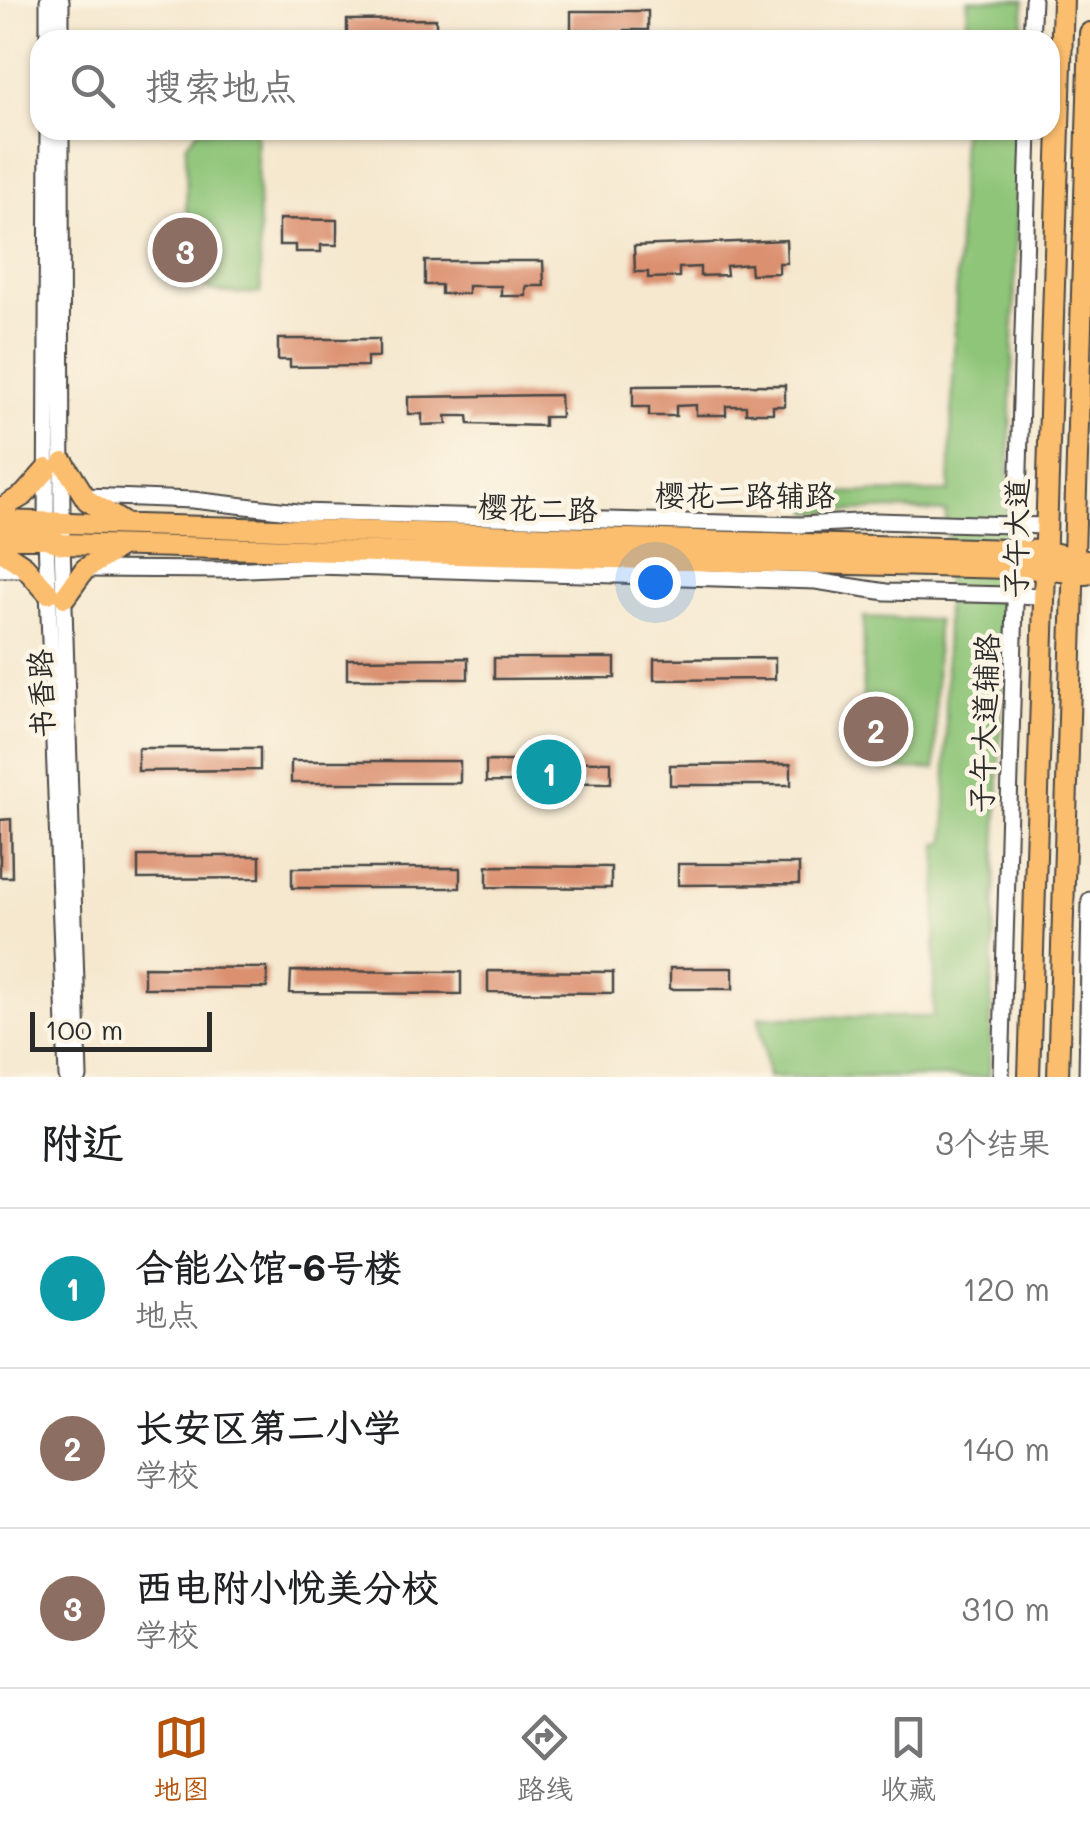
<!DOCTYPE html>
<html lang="zh">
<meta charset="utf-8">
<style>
:root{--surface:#fff;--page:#f6f6f6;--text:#202124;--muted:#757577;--line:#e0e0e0;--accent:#b45309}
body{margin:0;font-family:Mali,"LXGW WenKai TC",sans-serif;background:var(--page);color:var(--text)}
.scale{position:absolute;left:30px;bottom:25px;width:182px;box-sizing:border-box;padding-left:10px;border:5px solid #2b2b2b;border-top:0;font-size:28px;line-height:35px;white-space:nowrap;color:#2b2b2b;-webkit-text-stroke:8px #fcf5e5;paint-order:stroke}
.you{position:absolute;left:655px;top:582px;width:35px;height:35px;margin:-25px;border:8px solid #fff;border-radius:50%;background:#1a73e8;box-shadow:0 0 0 15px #1a73e833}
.badge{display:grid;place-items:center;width:65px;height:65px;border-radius:50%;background:var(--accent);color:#fff;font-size:32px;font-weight:700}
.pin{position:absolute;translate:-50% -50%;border:5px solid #fff;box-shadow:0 2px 10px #0006}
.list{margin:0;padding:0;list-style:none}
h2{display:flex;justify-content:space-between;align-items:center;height:130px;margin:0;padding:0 40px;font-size:42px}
h2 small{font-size:32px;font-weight:400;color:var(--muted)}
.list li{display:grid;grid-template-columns:65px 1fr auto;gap:30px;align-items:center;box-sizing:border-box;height:160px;padding:0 40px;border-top:2px solid var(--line)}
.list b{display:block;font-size:38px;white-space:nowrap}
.list p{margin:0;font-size:32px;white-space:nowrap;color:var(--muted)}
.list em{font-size:32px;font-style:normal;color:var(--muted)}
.icon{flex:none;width:55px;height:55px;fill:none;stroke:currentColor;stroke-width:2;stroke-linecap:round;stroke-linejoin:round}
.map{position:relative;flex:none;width:1090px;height:1077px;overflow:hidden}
.search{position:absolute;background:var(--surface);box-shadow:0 2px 8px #0004;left:30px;right:30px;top:30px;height:110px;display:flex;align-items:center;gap:25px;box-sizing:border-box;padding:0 35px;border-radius:30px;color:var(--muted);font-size:38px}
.sheet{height:610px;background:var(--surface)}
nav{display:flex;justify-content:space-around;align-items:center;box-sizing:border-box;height:140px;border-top:2px solid var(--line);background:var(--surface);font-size:28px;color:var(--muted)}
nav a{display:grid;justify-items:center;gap:5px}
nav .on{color:var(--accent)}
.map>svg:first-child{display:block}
.green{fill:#8ec578;stroke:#5c7852;stroke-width:2.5}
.building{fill:#db9070}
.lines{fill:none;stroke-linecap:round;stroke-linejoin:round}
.minor-casing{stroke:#494744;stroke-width:19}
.major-casing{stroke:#494744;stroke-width:24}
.minor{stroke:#fff;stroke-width:15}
.major{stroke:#fbbd6e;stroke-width:20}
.labels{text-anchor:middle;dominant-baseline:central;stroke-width:9;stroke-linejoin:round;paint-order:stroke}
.street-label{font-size:30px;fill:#2b2b2b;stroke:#fcf5e5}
</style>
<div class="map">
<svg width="1090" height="1077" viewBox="0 0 1090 1077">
<rect width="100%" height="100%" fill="#fcf5e5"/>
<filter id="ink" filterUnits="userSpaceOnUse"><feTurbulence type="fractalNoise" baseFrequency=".01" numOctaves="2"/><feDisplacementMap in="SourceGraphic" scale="20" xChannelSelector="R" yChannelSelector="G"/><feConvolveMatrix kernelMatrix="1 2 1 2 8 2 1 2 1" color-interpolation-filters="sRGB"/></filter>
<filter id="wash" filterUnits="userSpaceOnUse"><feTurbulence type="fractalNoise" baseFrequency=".0048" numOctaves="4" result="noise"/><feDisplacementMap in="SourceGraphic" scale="40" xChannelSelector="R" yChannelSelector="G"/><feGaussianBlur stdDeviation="2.25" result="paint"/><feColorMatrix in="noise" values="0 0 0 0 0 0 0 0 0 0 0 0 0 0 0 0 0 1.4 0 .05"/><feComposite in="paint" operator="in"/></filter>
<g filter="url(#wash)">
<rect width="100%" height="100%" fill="#f5e8cf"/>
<!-- green -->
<path class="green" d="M968,0H1024L1023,40H966Z
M198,130H256L261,293C228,293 203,299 187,266L186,145Z
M962,130H1020L989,1077H768L759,1017H933L938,844L946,843V512L894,509L810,513V493L949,492Z
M864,617L937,620L935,769L883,770L862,760Z"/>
<g id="blocks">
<!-- building -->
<path class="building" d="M571,11H648V30H625V38H598V30H571Z
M436,19V37L347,38V20Z
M279,219L337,220V245H321V252H295V245H279Z
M786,240L787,263H779V273L751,274L750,264L726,266L727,275L700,276V267L679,268V277L648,278V272H635L634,246Z
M425,261H543L544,286H526V296H501V286H468V294H441V285H425Z
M278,339H379V357H367V366L290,367V360H278Z
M785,385V406H773V413H746V406H726V415H696V405L676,406V416H649V407H633V386Z
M560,395L561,417H544V426L469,424L468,416H446L447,424L422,425V414H408V397Z
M468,658V679H347V659Z
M494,658H615V678L494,679Z
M775,658V679L654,680V659Z
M138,748H260V770L138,771Z
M291,761H460V783H291Z
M486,761L611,762V783L486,782Z
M791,764V785H670V765Z
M11,819L12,877H0V820Z
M138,856H260V878L138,879Z
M678,864H799V884L678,885Z
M487,866L611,867V888L487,887Z
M292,868H460V888H292Z
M144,967L267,968V988H144Z
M670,968H733V989H670Z
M291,971L461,972V994L290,993Z
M488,971L613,972V993L488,992Z"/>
</g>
</g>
<g filter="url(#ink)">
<use href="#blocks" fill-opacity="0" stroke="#494744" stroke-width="2.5"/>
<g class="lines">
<!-- minor casing -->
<g class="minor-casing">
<path id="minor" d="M48,0V40
M61,40V0
M1031,40L1033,0
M48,130L46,538L67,1077
M61,130L62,544L79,1077
M85,496L193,500L298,512L800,525L876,521L1045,526
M0,569H26
M85,569L227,570L316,566L816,581L886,592L1044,596
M1001,1077L1029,130
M1087,1077L1090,900"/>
</g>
<!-- major casing -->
<g class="major-casing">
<path id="major" d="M64,463L87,500L122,522
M0,509L24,495L47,469
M0,521L1044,551L1090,562
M0,538H46L62,544L1045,569L1086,574
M0,550L24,566L48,593
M65,597L85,569L121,546
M1029,1077L1063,0
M1058,1077L1090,33"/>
</g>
<!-- minor -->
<use href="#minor" class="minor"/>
<!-- major -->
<use href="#major" class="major"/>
</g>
</g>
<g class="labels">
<!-- street labels -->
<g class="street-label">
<text x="745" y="494">樱花二路辅路</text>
<text transform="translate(538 507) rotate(2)">樱花二路</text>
<text transform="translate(1015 538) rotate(-89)">子午大道</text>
<text transform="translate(40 694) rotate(-92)">书香路</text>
<text transform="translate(983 723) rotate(-88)">子午大道辅路</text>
</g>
</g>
</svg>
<div class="scale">100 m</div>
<div class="you"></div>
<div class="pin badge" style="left:549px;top:772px;background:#0f9aa8">1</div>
<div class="pin badge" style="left:876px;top:729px;background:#8d6e63">2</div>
<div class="pin badge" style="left:185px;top:250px;background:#8d6e63">3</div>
<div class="search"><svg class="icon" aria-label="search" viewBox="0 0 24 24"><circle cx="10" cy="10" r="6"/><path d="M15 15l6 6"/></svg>搜索地点</div>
</div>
<section class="sheet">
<h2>附近<small>3个结果</small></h2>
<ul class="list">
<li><span class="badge" style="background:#0f9aa8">1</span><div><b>合能公馆-6号楼</b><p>地点</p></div><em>120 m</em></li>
<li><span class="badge" style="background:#8d6e63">2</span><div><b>长安区第二小学</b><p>学校</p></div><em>140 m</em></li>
<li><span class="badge" style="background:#8d6e63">3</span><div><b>西电附小悦美分校</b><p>学校</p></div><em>310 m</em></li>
</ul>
</section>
<nav>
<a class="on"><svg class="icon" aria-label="map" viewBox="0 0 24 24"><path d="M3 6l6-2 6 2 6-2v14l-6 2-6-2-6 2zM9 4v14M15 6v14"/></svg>地图</a>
<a><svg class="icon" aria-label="directions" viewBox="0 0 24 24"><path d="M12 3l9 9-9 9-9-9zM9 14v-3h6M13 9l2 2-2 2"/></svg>路线</a>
<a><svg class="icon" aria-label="saved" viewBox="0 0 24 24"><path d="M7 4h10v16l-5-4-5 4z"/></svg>收藏</a>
</nav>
